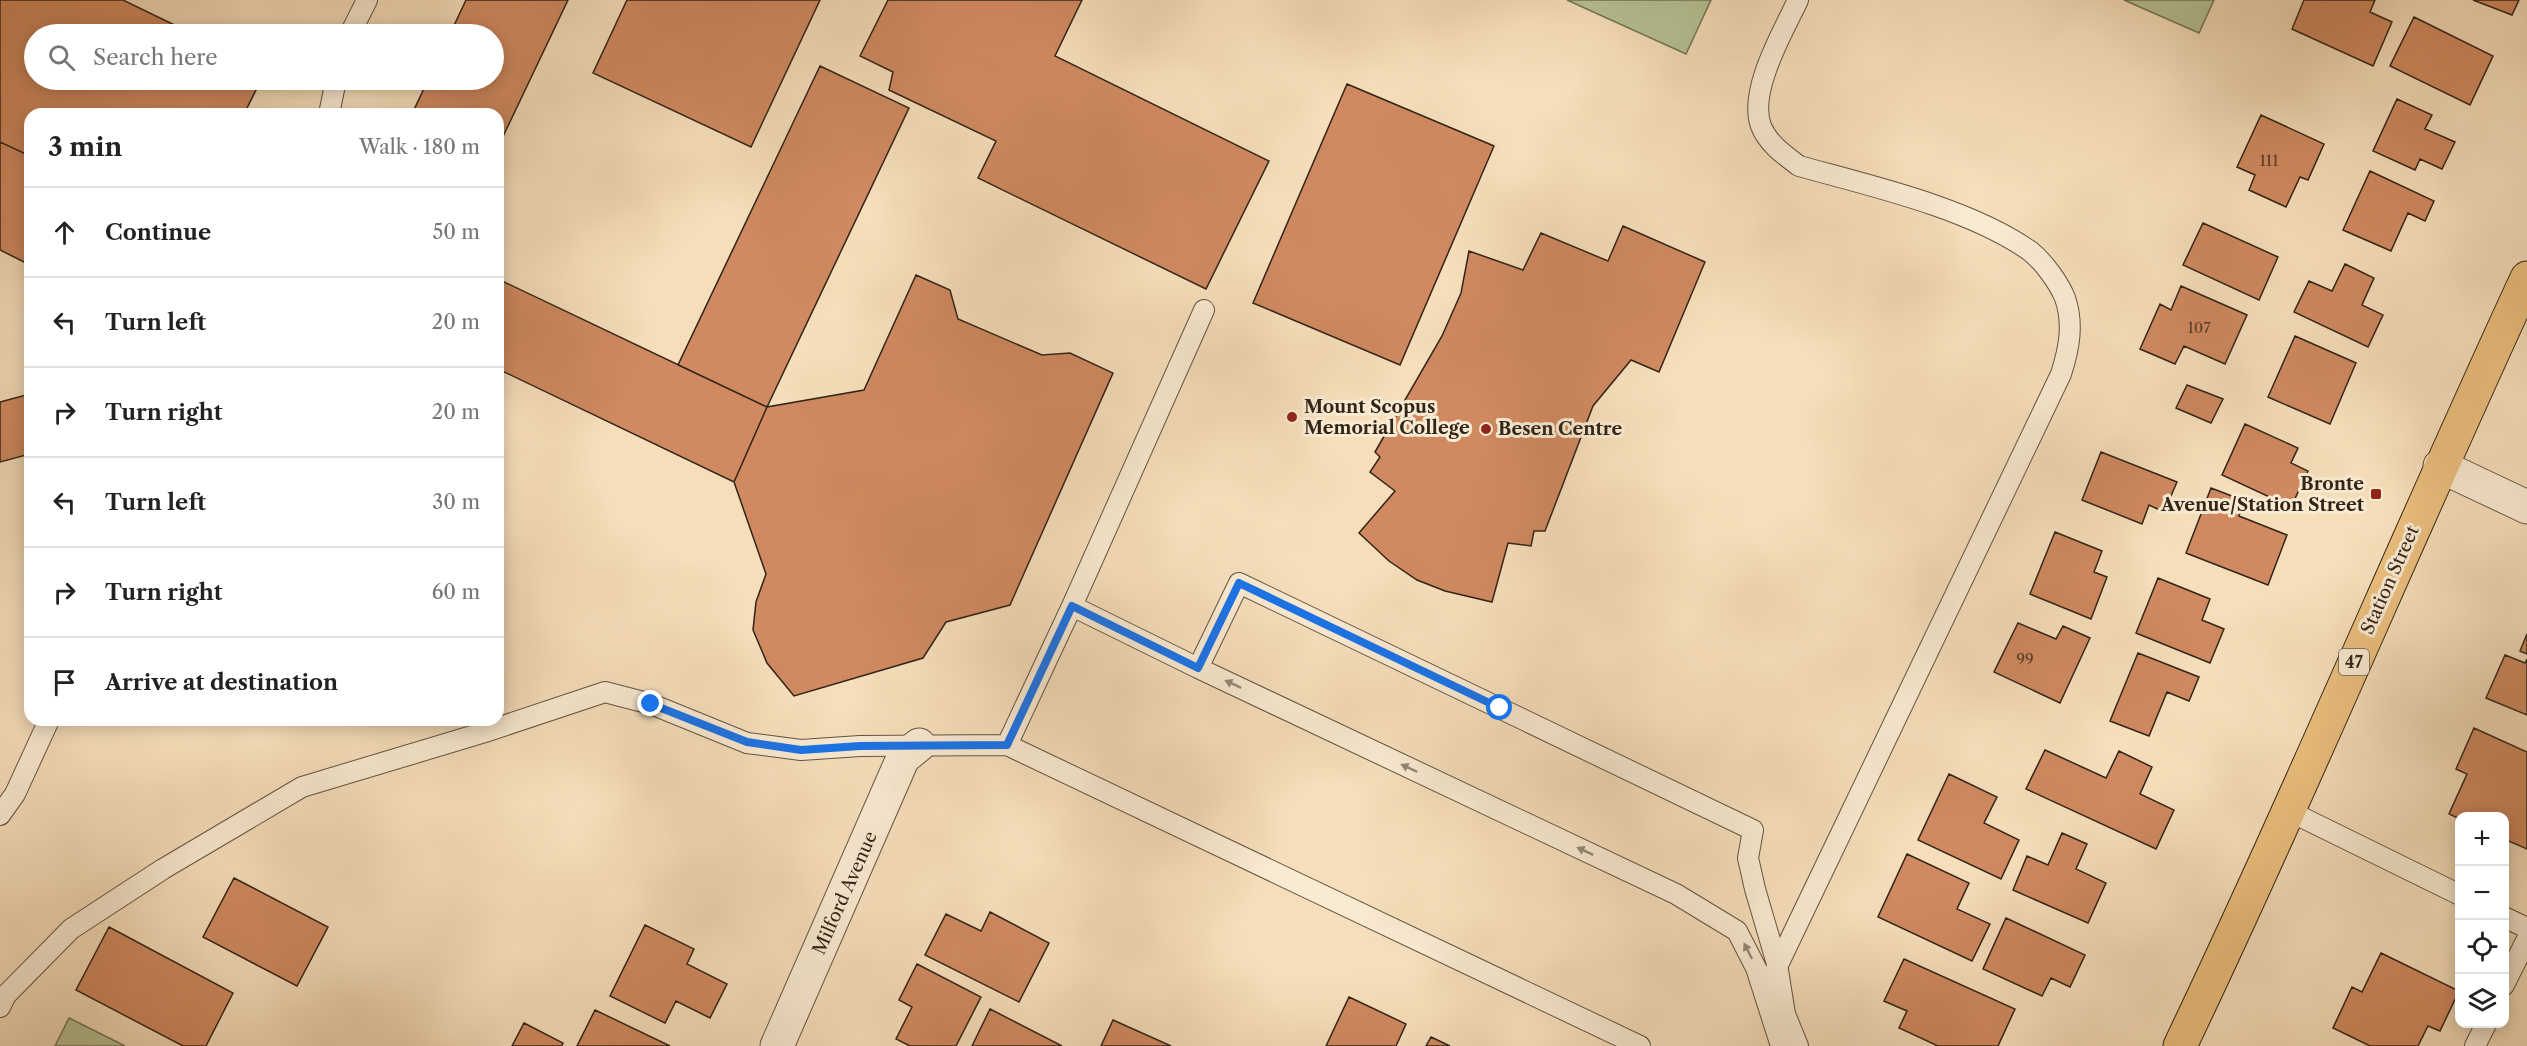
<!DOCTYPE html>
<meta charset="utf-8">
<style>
:root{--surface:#fff;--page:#f2f2f2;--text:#222;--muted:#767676;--line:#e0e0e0}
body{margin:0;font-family:"Libre Caslon Text",serif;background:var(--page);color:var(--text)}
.controls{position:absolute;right:18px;bottom:18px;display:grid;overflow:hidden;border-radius:12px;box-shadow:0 3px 15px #0003}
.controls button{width:54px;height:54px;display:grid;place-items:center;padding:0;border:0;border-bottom:2px solid var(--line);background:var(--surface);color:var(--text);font:30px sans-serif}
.stop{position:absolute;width:18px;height:18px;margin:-14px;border:4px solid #1a73e8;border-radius:50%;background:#fff}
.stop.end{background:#1a73e8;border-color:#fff;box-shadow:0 2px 6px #0008}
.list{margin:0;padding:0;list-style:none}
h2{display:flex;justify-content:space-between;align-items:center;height:78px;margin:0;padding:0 24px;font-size:26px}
h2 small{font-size:20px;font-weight:400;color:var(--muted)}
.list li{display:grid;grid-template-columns:39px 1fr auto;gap:18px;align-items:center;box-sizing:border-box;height:90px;padding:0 24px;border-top:2px solid var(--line)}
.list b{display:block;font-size:22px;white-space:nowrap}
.list em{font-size:20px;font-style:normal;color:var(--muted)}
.icon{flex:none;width:33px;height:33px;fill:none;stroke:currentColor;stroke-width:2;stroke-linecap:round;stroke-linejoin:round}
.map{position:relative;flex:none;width:2527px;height:1046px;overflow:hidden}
.search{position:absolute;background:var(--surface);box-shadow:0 3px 15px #0003;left:24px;top:24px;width:480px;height:66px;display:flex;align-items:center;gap:15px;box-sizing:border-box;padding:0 21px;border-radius:33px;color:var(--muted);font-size:22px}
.panel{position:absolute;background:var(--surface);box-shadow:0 3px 15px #0003;left:24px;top:108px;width:480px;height:618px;border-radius:18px}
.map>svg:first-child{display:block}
.green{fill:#b6c295;stroke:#737457;stroke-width:1.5}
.building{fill:#d08960;stroke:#302519;stroke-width:1.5}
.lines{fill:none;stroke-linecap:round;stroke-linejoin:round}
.lane-casing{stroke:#625341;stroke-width:22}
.street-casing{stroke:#625341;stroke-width:35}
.primary-casing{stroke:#302519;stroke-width:35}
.lane{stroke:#f9ead2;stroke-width:20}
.street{stroke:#f9ead2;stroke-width:33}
.primary{stroke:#ebbf7d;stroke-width:33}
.oneway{fill:#948876}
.route{stroke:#1a73e8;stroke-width:8}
.poi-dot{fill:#8f2418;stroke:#f9ead2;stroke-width:2}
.labels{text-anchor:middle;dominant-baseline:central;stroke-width:6;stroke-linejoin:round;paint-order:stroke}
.number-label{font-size:15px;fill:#583e2b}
.shield{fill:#f9ead2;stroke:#6c6050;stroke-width:1.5}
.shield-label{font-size:16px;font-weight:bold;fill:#302519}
.poi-label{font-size:18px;font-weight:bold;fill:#302519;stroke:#f9ead2;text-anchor:start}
.street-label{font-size:18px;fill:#302519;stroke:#f9ead2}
</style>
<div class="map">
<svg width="2527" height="1046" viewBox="0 0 2527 1046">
<rect width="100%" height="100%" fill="#f6deba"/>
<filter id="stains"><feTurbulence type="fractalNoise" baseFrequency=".00333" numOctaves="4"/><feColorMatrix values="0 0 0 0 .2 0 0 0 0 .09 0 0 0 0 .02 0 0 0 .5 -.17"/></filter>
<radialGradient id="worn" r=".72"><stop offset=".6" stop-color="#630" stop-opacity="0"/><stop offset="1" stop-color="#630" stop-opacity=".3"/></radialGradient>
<!-- green -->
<path class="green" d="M1567,0H1711L1686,54Z
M2124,0H2214L2199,33Z
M69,1018L125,1046H55Z"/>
<!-- building -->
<path class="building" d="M0,0H123L193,34H34V80H261L244,114H30V156L0,142Z
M466,0H568L498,147V114H412L428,80H494V34H450Z
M627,0H820L751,147L593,73Z
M888,0H1082L1055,56L1269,161L1206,289L978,178L996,141L889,90L893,72L860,56Z
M2304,0H2375L2370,12L2392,22L2373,66L2292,29Z
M2473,0H2519L2512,15Z
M2414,17L2493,56L2470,105L2390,66Z
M820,66L909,108L767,407L678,365Z
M1347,84L1494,146L1400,365L1253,303Z
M2397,99L2432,115L2425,129L2455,142L2442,169L2420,159L2415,170L2373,151Z
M2261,115L2324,144L2308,180L2300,177L2286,207L2249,190L2255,175L2237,167Z
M0,142L30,156V265L0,250Z
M2370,171L2434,201L2425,221L2408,213L2391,251L2343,230Z
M2203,223L2278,257L2259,300L2183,265Z
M1623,226L1705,262L1659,372L1631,360L1593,406L1545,531H1534L1531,546L1508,543L1492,602L1445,591L1417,580L1389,561L1359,533L1395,491L1370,472L1380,457L1375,452L1442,336L1461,293L1469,251L1523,270L1541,233L1608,261Z
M2345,264L2374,278L2362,305L2383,315L2368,347L2294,312L2309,281L2332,291Z
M916,275L950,290L958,319L1042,355L1070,353L1113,373L1010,605L946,622L923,658L794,696L767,663L753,630L756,602L766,574L734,482L767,407L864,390Z
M498,279L767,407L734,482L498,369Z
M2181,286L2247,315L2225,364L2184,346L2175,364L2140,349L2160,304L2171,310Z
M2295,336L2356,363L2330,424L2268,397Z
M2187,385L2223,399L2211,423L2176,408Z
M30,394V454L0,462V402Z
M2245,424L2298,448L2291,463L2308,471L2291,507L2222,475Z
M2101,452L2177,482L2164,512L2149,505L2142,524L2082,500Z
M2211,488L2245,501L2239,516L2287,535L2268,585L2186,553Z
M2055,532L2102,551L2094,572L2107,577L2091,619L2030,594Z
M2158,578L2210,599L2202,620L2224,629L2210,663L2136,633Z
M2018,623L2056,639L2063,626L2090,638L2060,703L1994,672Z
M2527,634V654L2520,651Z
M2138,653L2199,677L2189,701L2167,692L2149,736L2110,721Z
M2505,655L2525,663L2527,659V715L2486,698Z
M2474,728L2527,752V849L2504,839V816L2460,819L2449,814L2467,774L2456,769Z
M2045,750L2106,778L2119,751L2152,767L2140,794L2174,810L2156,849L2026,789Z
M1949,774L1997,797L1984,823L2019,840L2001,879L1918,840Z
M2062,833L2087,844L2076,869L2106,883L2088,923L2013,890L2027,856L2048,865Z
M1907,854L1969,883L1957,909L1990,924L1972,961L1878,917Z
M234,878L328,927L297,986L203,937Z
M990,912L1049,943L1019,1002L925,955L946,914L981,931Z
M2006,918L2085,955L2070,987L2051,978L2042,996L1983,969Z
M645,925L694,949L687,964L727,984L710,1018L676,1001L665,1023L610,996Z
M109,927L233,993L206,1046H183L76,990Z
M2381,953L2459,991L2440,1031L2428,1026L2418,1046H2370L2333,1028L2352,987L2362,992Z
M1904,959L2015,1009L1998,1046H1938L1899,1028L1907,1011L1884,1001Z
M917,964L981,997L956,1046H910L896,1039L912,1007L899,1000Z
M1349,997L1406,1024L1396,1046H1326Z
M990,1009L1062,1046H972Z
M595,1010L670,1046H577Z
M1113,1020L1171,1046H1101Z
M524,1023L563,1043L562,1046H512Z
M1431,1037L1450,1046H1426Z"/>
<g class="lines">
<!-- lane casing -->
<g class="lane-casing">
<path id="lane" d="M350,34L367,0
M329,114L336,80
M1198,668L1072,606L1204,310
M1007,745L1072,606
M2289,811L2460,895
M0,815L15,794L49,720
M2504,917L2527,928
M1776,969L2061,374C2069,349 2074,324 2065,298C2059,283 2043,261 2030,251C1969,208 1871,186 1799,166C1786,156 1768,144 1761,126C1748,91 1783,32 1798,0
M2504,985L2527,939
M0,1007L6,995L71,929L163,869L302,787L485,732L605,692L651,704L747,743L801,750L860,746L1007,745L1640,1046
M1781,1046L1756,968L1737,931L1676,894L1198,668L1239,583L1753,830L1748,858L1755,889L1777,964L1785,1014L1798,1046
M2475,1046L2486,1024"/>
</g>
<!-- street casing -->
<g class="street-casing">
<path id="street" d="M2440,466L2527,507
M777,1046L903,758L919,745"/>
</g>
<!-- primary casing -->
<g class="primary-casing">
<path id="primary" d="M2180,1046C2301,792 2409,533 2527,278"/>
</g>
<!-- lane -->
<use href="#lane" class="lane"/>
<!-- street -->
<use href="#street" class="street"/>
<!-- primary -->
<use href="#primary" class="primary"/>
</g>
<!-- one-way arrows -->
<defs><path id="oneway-solid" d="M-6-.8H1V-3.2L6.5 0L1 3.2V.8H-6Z" transform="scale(1.5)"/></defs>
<g class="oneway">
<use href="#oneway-solid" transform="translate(1233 684) rotate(-155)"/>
<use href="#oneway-solid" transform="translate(1409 768) rotate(-155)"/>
<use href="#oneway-solid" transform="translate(1585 851) rotate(-155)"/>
<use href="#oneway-solid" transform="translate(1748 951) rotate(-117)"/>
</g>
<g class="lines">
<!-- route -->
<path class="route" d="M651,704L747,742L801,750L860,746L1007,745L1072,606L1198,668L1239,583L1500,708"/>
</g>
<!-- markers -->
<g class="poi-dot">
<circle cx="1292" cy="417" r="6"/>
<circle cx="1486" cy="429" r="6"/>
<rect x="2370" y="488" width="12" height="12" rx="3"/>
</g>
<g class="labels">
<!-- number labels -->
<g class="number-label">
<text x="2269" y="160">111</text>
<text x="2199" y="327">107</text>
<text x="2025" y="658">99</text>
</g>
<!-- shield labels -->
<rect class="shield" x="2339" y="649" width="30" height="26" rx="4.5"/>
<g class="shield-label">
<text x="2354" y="662">47</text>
</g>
<!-- poi labels -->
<g class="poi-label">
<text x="1304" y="407">Mount Scopus<tspan x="1304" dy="21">Memorial College</tspan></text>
<text x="1498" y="429">Besen Centre</text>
<text x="2364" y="484" text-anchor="end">Bronte<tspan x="2364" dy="21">Avenue/Station Street</tspan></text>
</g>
<!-- street labels -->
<g class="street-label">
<text transform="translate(2390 580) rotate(-66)">Station Street</text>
<text transform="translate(845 893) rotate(-66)">Milford Avenue</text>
</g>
</g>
<rect width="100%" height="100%" filter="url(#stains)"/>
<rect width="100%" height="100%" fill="url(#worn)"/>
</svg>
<div class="controls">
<button>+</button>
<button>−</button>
<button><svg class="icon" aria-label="locate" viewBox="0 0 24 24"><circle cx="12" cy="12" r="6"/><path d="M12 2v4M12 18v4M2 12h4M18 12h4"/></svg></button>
<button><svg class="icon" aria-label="layers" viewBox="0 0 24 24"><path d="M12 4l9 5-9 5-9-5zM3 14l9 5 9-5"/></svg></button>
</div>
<div class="stop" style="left:1500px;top:708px"></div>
<div class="stop end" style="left:651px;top:704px"></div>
<div class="search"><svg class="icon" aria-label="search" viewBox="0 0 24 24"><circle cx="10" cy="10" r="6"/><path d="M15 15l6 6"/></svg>Search here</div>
<section class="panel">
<h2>3 min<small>Walk · 180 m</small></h2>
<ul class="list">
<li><svg class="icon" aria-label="ahead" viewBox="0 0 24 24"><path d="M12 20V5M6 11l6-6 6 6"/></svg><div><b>Continue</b></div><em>50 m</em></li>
<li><svg class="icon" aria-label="left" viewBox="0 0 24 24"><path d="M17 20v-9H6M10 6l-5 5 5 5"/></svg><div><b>Turn left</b></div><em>20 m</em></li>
<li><svg class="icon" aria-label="right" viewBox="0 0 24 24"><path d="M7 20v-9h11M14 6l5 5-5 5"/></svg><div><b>Turn right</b></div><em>20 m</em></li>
<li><svg class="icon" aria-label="left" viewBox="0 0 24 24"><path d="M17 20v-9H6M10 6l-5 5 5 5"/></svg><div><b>Turn left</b></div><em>30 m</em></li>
<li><svg class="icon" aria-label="right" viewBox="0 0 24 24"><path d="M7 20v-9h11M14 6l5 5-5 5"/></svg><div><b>Turn right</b></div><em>60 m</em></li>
<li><svg class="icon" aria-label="arrive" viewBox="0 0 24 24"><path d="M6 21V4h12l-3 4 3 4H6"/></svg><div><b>Arrive at destination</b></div></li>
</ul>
</section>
</div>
